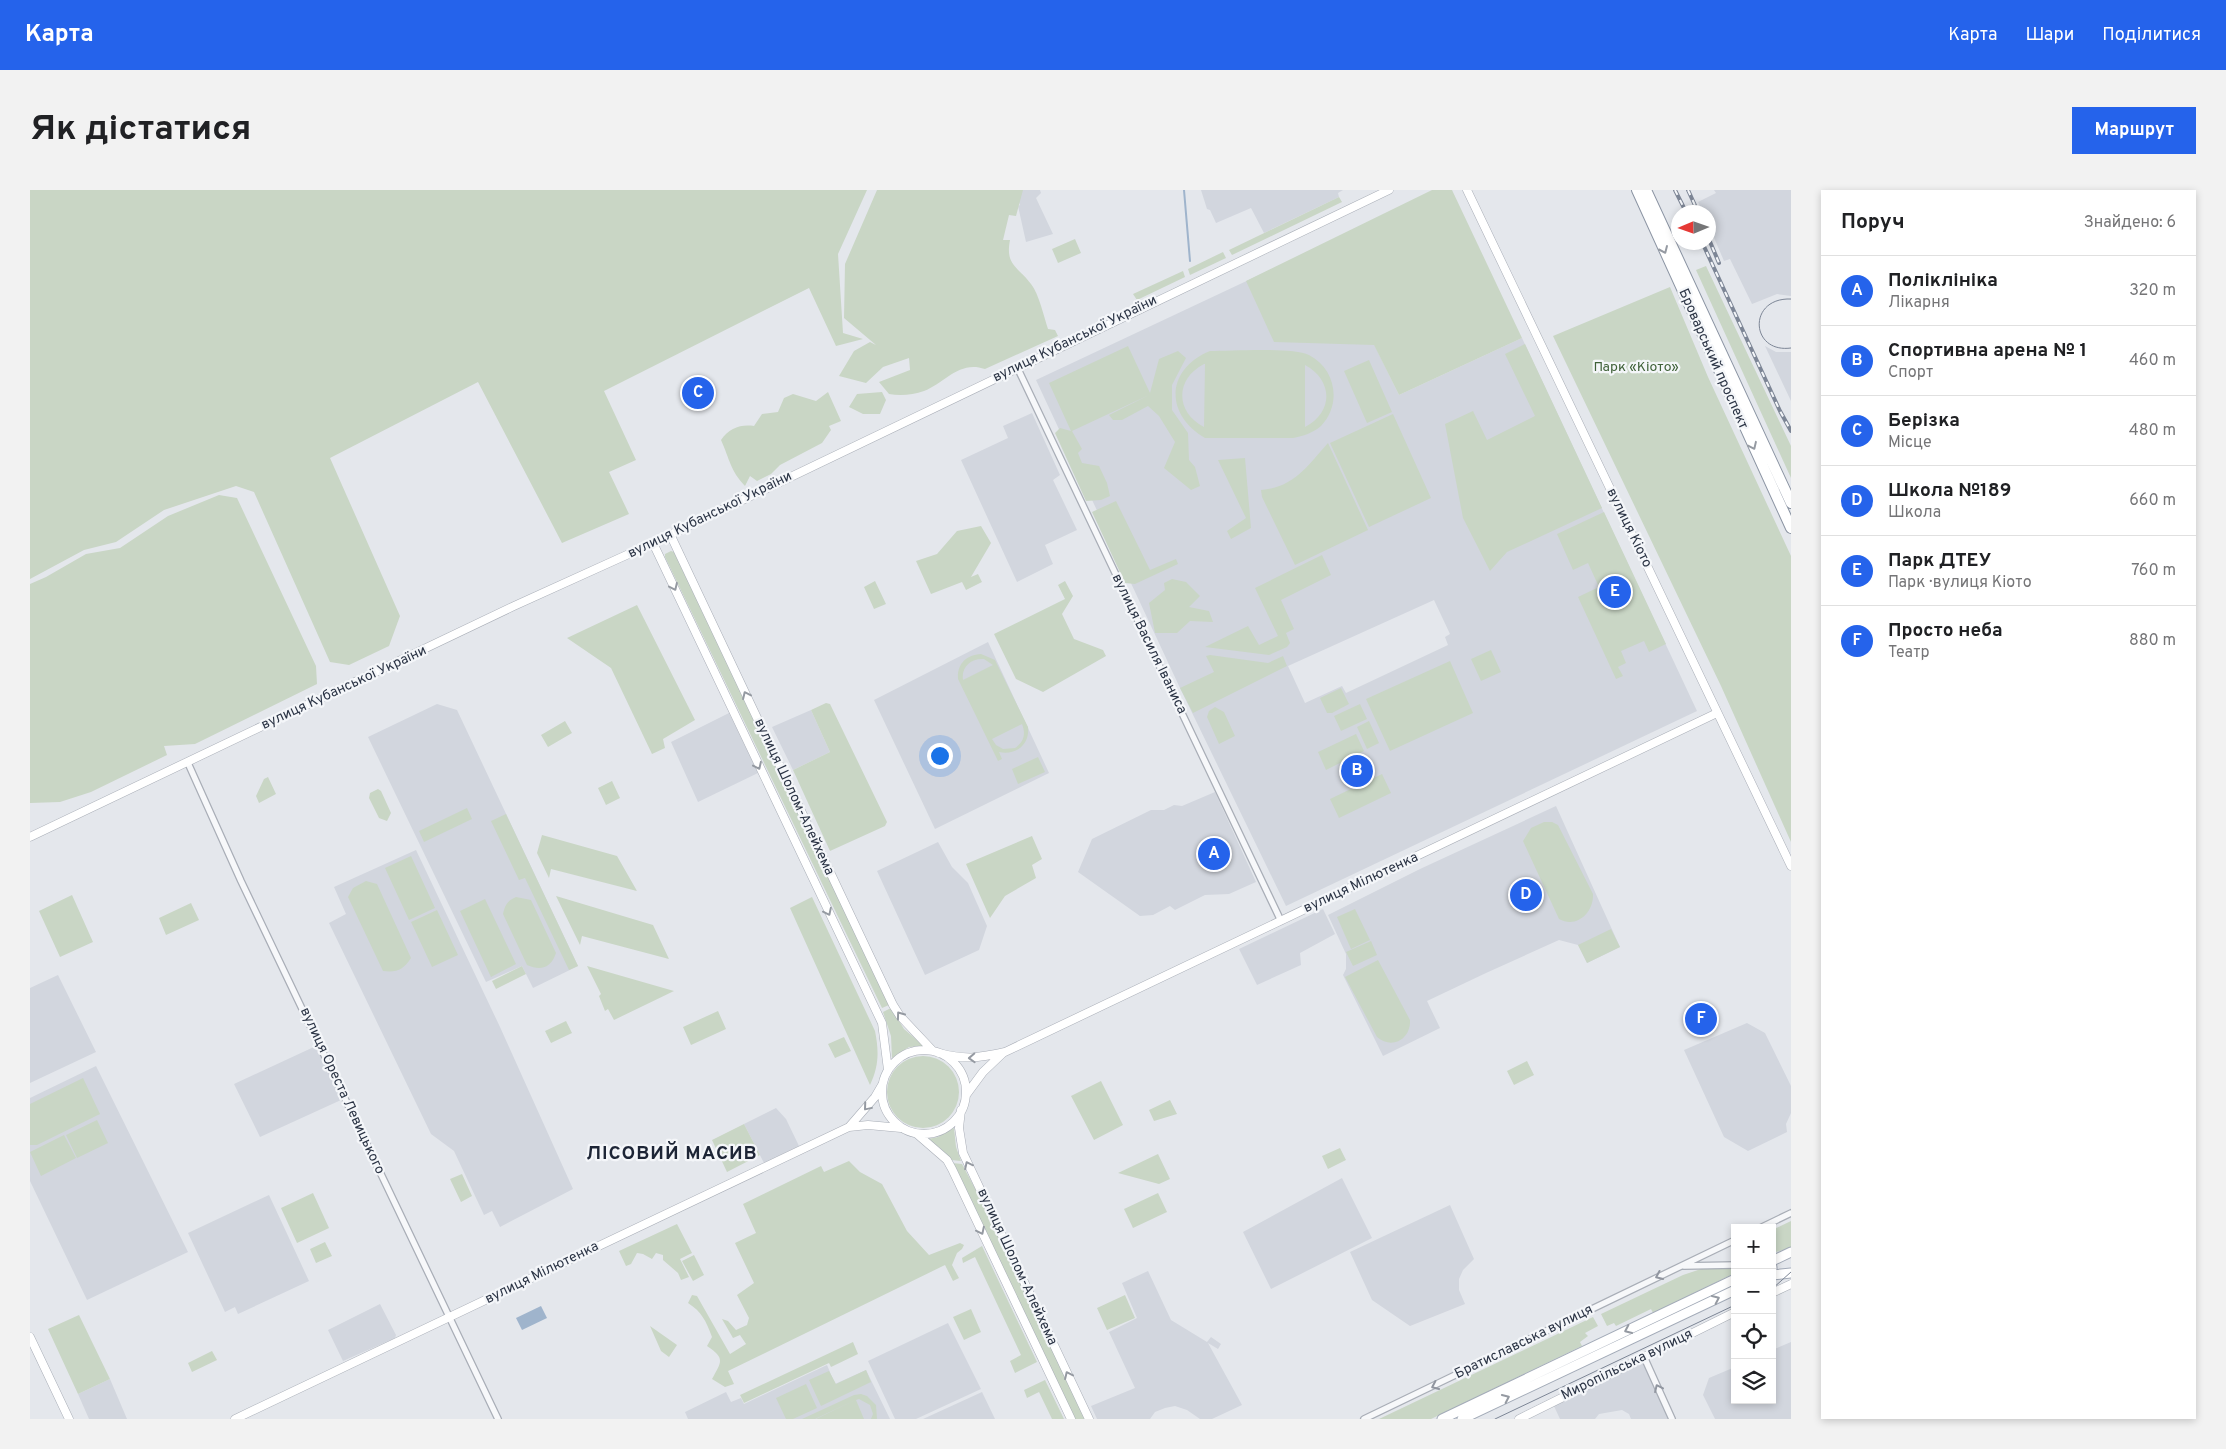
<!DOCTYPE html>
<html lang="uk">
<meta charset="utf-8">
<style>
:root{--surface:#fff;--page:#f2f2f2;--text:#202124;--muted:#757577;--line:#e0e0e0;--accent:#2563eb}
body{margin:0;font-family:Overpass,sans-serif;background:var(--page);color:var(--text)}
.controls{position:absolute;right:15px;bottom:15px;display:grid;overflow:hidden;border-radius:0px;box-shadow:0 2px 8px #0003}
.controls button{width:45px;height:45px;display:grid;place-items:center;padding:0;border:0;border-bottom:1px solid var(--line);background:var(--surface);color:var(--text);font:25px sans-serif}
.compass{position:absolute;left:1641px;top:15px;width:45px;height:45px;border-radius:50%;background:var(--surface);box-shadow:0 2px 8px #0003;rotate:268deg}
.you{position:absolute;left:909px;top:565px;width:18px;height:18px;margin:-12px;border:4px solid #fff;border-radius:50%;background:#1a73e8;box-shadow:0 0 0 8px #1a73e833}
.badge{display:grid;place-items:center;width:32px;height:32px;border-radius:50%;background:var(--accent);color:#fff;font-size:16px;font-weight:700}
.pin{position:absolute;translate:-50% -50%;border:2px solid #fff;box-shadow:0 1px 5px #0006}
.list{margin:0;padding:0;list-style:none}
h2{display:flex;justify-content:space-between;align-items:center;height:65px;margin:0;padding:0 20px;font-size:21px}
h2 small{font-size:16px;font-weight:400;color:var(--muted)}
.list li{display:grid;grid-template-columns:32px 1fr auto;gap:15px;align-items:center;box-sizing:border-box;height:70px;padding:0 20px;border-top:1px solid var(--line)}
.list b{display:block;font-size:19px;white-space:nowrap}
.list p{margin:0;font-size:16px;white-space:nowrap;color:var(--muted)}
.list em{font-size:16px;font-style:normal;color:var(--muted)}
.icon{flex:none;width:28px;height:28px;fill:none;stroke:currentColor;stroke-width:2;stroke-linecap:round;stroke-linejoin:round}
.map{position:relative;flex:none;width:1761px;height:1229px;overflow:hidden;border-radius:0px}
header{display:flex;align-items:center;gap:30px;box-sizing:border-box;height:70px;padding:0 25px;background:var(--accent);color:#fff}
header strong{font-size:24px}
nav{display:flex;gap:28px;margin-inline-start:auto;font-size:18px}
.intro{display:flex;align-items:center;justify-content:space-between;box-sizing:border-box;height:120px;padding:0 30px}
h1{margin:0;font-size:35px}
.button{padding:12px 22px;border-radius:0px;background:var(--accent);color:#fff;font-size:18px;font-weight:700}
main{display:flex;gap:30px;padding:0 30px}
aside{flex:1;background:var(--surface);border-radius:0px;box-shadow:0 2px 8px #0003}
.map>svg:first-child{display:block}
.built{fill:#d2d6de;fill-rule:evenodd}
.green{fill:#c9d6c5;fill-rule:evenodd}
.water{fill:#9fb4cc}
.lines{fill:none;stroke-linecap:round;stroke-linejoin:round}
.stream{stroke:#9fb4cc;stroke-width:2}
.street-casing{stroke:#a9aeb7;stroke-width:8}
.secondary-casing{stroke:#a9aeb7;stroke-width:9}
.primary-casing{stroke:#a3abb8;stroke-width:11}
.highway-casing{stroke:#8b94a3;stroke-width:12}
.street{stroke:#f7f8fa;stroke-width:5.5}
.secondary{stroke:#fff;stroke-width:8}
.primary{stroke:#fff;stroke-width:9}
.highway{stroke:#fff;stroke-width:10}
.tram{stroke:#7d8696;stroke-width:1}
.rail-casing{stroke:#7d8696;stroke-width:4}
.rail{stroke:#f4f6f9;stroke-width:2;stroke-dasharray:5.5;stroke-linecap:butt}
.oneway{stroke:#959aa2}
.oneway2{stroke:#9196a0}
.labels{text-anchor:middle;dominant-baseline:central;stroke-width:4.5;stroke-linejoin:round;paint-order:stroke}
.street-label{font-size:14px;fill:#2b3445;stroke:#f4f6f9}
.park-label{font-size:14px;fill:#3f6138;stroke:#f4f6f9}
.district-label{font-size:19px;font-weight:bold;letter-spacing:1px;fill:#1d2536;stroke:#f4f6f9}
</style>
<header>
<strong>Карта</strong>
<nav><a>Карта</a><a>Шари</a><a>Поділитися</a></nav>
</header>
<div class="intro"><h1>Як дістатися</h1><a class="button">Маршрут</a></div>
<main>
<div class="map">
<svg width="1761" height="1229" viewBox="0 0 1761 1229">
<rect width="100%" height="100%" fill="#e4e7ec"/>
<!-- built -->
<path class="built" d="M984,0H1010L1011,3L1006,8L1023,44L996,52L988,16L990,15Z
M1171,0H1313L1308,3L1309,7L1234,43L1221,18L1186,33L1180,20L1177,19Z
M1684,0H1761V106L1747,104L1722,114L1700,69L1694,71L1679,36L1678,22H1673L1668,12L1686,3Z
M1295,54L1369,205L1492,148L1667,521L1256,716L1150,498L1006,190ZM1404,410L1420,444L1415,447L1418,455L1316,503L1312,496L1275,513L1258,476Z
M1735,156L1746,162H1761V211Z
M1002,223L1030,285L1023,290L1047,340L1015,355L1023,374L987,392L931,270L978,248L973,236Z
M958,452L1019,583L905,639L844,510Z
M407,514L427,520L548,776L503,798L492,776L456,792L338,547Z
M781,520L800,562L763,580L742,537Z
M699,523L728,583L668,612L641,552Z
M1185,602L1226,692L1199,704L1175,705L1145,720L1140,716L1123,725L1110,726L1048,682L1062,649L1121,620H1134L1144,615L1152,616Z
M1526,616L1590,757L1557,773L1548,755L1529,750L1456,783L1397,811L1410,838L1353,866L1313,785L1316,779V764L1298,725L1390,679Z
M908,652L922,677L938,693L957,736L949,760L895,785L847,681Z
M386,660L470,837L543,999L470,1037L462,1021L454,1025L424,961L401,944L299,733L316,724L304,697Z
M1293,719L1305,744L1270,763L1271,775L1227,795L1209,759Z
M28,785L66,862L0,893V798Z
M1717,833L1735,843L1761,896V923L1756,934L1757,942L1718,961L1694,947L1654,860Z
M286,856L311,910L230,947L204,894Z
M66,876L158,1062L57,1110L0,991V908Z
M746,918L756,929L769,956L734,973L714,934Z
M1312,988L1342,1048L1241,1099L1213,1042Z
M239,1005L279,1091L208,1124L205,1117L195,1122L158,1043Z
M1420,1015L1444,1069L1433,1080L1429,1089V1100L1435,1114L1380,1136L1342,1110L1320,1062Z
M1118,1081L1141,1130L1177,1152L1181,1147L1191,1154L1188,1159L1178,1153L1212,1215L1182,1229H1170L1157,1220L1145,1216L1135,1218L1125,1222L1120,1229H1067L1061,1216L1105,1198L1079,1142L1107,1128L1092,1093Z
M350,1114L366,1145L365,1148L313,1171L298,1140Z
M918,1133L951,1199L886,1229H865L838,1171Z
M1761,1152V1229H1685L1673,1205L1679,1188L1705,1177V1210H1742V1160Z
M1614,1171L1640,1229H1601L1599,1224L1592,1220L1569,1224L1565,1229H1530L1523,1214Z
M797,1175L805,1194L836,1180L860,1229H658L655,1222L696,1202L701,1212L711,1208L714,1214Z
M80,1189L97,1229H59L48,1204Z
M952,1202L965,1229H893Z"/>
<!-- green -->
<path class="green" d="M0,0H837L808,64L813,143L833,149L806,156L779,98L574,201L606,270L579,282L599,324L532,353L448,192L300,268L370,426L359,456L319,475L300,472L224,302L206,296L134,320L86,352L54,360L0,389Z
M847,0H993L986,26L979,25L973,50H980C975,76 988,76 1001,94C1009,104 1014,127 1018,139L1025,140L1028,146L955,179C929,170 915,193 894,201C883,205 870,206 859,204L849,192L880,180L879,168L853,177L836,193L809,186L824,161L840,152L846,155L814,128L815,74Z
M1402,0H1422L1492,148L1369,205L1344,155L1244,152L1216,91Z
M1309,7L1312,12L1202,65L1199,60Z
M1045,49L1051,63L1028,73L1022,59Z
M1193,62L1196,68L1160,85L1158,79Z
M1676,76L1761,256V288L1666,80Z
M1153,81L1155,87L1107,110L1103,104Z
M1640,97L1678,187L1761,366V652L1691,496L1523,146Z
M1495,154L1572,318L1477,362L1460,381L1433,328L1415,234L1443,221L1457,250L1505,226L1475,164Z
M1098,156L1120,203L1129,169L1148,161L1156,168L1142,195V220L1158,243L1159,270L1165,277L1170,296L1161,300L1134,278L1145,252L1129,226L1118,216L1092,230H1083L1079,225L1119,205L1042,241L1052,259L1048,263L1052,273L1069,276L1077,293L1080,306L1071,310L1056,311L1025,243L1030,238L1041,241L1019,193Z
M1180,161C1202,161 1262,157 1279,165C1306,179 1312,214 1291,236C1283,243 1273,246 1263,248H1175C1134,224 1136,179 1180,161ZM1174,174H1175L1174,237C1145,222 1145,189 1174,174ZM1275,175C1303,190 1304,222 1275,237Z
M1339,170L1362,222L1337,233L1314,181Z
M798,202L811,231L799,236L801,240L792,253L750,275L741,284L727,291L720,286L715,296C700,280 700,270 691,250C699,238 711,234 724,236L732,224L748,222L754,208L763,204L786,211Z
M852,202L856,210L850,224H833L819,217L827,204Z
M1363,224L1401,308L1339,337L1300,253Z
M1298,253L1338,340L1265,375L1232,307L1231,300C1265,297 1277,276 1298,253Z
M1215,268L1221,338L1201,349L1197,341L1216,328L1188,270Z
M189,305L207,308L286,476L287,494L165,554L134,556L137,565L61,602L30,612L0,613V394L16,387L56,364L90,358L138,326Z
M1086,311L1120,380L1146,369L1148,374L1105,394L1095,393L1062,322Z
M1574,322L1636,454L1619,462L1614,451L1591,461L1596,473L1588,477L1593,486L1586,489L1548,407L1569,397L1558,373L1543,380L1527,344Z
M951,336L961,353L941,387L948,384L952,392L936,400L932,392L901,404L886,371L907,364L927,341Z
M641,361L644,362L859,815L852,818L635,367V364Z
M1292,365L1301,385L1251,410L1264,439L1256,443L1260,453L1257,457L1239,465L1175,457L1218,436L1229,455L1248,446L1225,398Z
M1142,389L1156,392L1170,406L1159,417L1179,421L1183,432L1160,431L1147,443H1125L1119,413L1135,400L1134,393Z
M845,391L856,414L844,419L834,397Z
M1035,391L1043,406L1032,424L1044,449L1073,460L1076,466L1013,502L986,489L964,444L1035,409L1028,395Z
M607,415L665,530L633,549L635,558L622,564L581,478L537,448Z
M1461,460L1471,482L1451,491L1441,469Z
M951,464L965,470L998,537C1000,555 985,566 969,562L972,569L968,571L928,489C927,474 936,465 951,464ZM954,469L963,475L933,490C931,477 941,468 954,469ZM992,534C996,544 994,552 985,558L973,559L966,555L962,549Z
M1180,465L1238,473L1253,466L1257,476L1163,523L1150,498L1184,482L1176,466Z
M1420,471L1443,523L1360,561L1336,509Z
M1311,498L1319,514L1302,523H1297L1290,508Z
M796,513L800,514L857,632L855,636L800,661L763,580L800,562L781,520Z
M1330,514L1337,529L1311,541L1304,526Z
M1185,517L1194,522L1205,546L1189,554L1177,527L1179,521Z
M535,531L542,543L518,557L511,545Z
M1339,531L1349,553L1337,559L1327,537Z
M1326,544L1334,561L1296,580L1288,562Z
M1008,567L1015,582L988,594L982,579Z
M1352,584L1361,603L1309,628L1300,609Z
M238,587L246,604L229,613L226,606L234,589Z
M582,591L590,608L576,615L568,598Z
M348,599L351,601L361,623L357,631L349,628L339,608L340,603Z
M437,618L442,629L394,652L389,641Z
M476,624L548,776L539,780L495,688L489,690L461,631Z
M1514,632H1522L1528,635L1563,704C1564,722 1547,739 1529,729L1493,651L1501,638Z
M512,645L587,666L607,701L521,679L519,688L507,663Z
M1002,646L1012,669L1002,675L1006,688L975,706L960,728L936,674Z
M381,666L405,718L379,730L355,678Z
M336,691L347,694L381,768C374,779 367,783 353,781L318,707L323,698Z
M42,705L63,752L30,767L9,721Z
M526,706L623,735L639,769L552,746L550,755Z
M486,707L501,710L526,763C521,778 511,781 497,775L473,724C475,715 477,711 486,707Z
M782,707L845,841C849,861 849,876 840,895L760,718Z
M455,709L486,774L461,787L430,721Z
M161,713L169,730L136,745L129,728Z
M1325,719L1340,750L1321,759L1307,727Z
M407,720L428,765L402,777L381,732Z
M1581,739L1590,757L1557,773L1548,755Z
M1341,751L1347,765L1323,776L1316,762Z
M1348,770L1380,830C1381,849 1362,860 1347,847L1315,787Z
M492,776L496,784L466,799L462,791Z
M557,776L644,801L584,830L578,819L575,821L569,806L571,804Z
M861,818L874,839L894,856L879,857L862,868L861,846L853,822Z
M688,821L696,839L661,855L653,837Z
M536,831L542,843L521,853L515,841Z
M814,847L821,861L805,868L798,854Z
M857 902a36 36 0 1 1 72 0a36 36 0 1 1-72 0Z
M1497,871L1504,885L1484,895L1477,881Z
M53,888L70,924L7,955H0V914Z
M1071,891L1093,935L1064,950L1041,906Z
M1140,910L1147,924L1124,931L1119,920Z
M67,930L78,953L47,968L36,945Z
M714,934L730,965L697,982L682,950Z
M924,938L926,957L931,971L921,970L910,958L898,949L908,947Z
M34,945L46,968L11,986L0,962Z
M1310,958L1316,970L1298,979L1292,966Z
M1128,964L1140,989L1129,994L1088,983Z
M819,971L830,982L852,994L877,1041L899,1065L930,1053L934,1055L932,1059L927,1063L922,1075L929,1088L923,1091L915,1075L698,1181L704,1194L695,1197L682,1189C692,1171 695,1168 677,1156L682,1147C676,1131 672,1122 658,1113L662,1105L667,1106L700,1164L716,1154L710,1145L703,1148L692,1129L698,1131L706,1140L717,1135L719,1128L707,1105L724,1093L705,1053L726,1043L713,1014L791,976L794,982Z
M922,973L932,974L990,1083L1059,1229H1041Z
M432,984L442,1006L431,1012L420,989Z
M283,1003L299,1038L267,1053L251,1018Z
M1128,1003L1137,1022L1103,1038L1094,1019Z
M1761,1031V1058L1742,1063V1040Z
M647,1034L662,1063L650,1069L659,1087L651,1090L648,1083L633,1070V1065L626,1063L622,1069L613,1064L607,1063L601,1074L596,1076L589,1061Z
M295,1052L302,1066L286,1073L280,1059Z
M952,1056L1007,1172L985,1183L980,1171L991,1165L945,1067L933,1073L932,1068Z
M664,1065L674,1085L663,1091L652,1071Z
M1671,1079H1705V1083L1623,1123L1621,1119L1586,1136L1584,1133L1577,1136L1571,1124L1653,1085Z
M1095,1105L1105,1128L1077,1140L1067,1118Z
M941,1119L951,1142L934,1150L923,1127Z
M49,1125L80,1189L48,1204L18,1139Z
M1563,1127L1568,1136L1555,1143L1558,1146L1550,1152L1552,1156L1401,1229H1349Z
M620,1136L647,1155L639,1167L631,1161Z
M823,1152L828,1164L801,1177L799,1173L714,1213L710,1205Z
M182,1161L187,1170L162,1182L158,1173Z
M836,1180L841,1192L791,1216L779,1190L799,1181L806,1194Z
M1015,1190L1034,1229H1022L1009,1202L997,1208L994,1200Z
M776,1194L787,1218L763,1229H756L746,1208Z
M831,1204L837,1206L846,1215L847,1229H841L843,1224L840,1215L829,1209L826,1210L834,1229H786L825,1210L785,1229H772L824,1205Z"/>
<!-- water -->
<path class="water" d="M511,1116L517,1128L492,1140L486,1128Z"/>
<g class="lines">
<!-- stream -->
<path class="stream" d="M1154,0L1160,71"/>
<!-- street casing -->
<g class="street-casing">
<path id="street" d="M987,177L1251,731
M158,573L211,691L468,1229
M1730,1038L1761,1023
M1654,1076L1705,1075
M1614,1167L1642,1229
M1334,1229L1705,1050"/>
</g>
<!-- secondary casing -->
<g class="secondary-casing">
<path id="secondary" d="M1437,0L1761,676
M640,344L863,815L870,826L903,861
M623,353L852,833L858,880
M0,647L484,416L623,353L1359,0
M852 902a42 42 0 1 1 84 0a42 42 0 1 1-84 0Z
M909,863C937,870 947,868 975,862L1687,523
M936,905L953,882L973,863
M931,920L929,938L933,963L1059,1229
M819,937L845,907L852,895
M887,944L917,970L922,979L1041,1229
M1742,1103L1761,1094
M0,1147L39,1229
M205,1229L819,937L838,935L871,938
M1489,1229L1705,1122"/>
</g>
<!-- primary casing -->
<g class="primary-casing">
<path id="primary" d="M1742,1071L1761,1062
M1742,1077V1079
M1742,1085L1761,1083
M1412,1229L1705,1089
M1432,1229L1705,1100"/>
</g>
<!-- highway casing -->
<g class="highway-casing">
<path id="highway" d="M1607,0L1761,338
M1616,0L1761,313"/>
</g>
<!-- street -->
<use href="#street" class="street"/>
<!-- secondary -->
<use href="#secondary" class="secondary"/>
<!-- primary -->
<use href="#primary" class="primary"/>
<!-- highway -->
<use href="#highway" class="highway"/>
<!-- tram -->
<path class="tram" d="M1761,109C1717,107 1720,164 1761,158
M1742,1099L1761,1082
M1465,1229L1705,1115"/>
<!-- rail casing -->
<g class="rail-casing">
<path id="rail" d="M1645,0L1656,22
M1658,0L1668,22
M1678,47L1689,73
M1672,52L1750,221L1761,241"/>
</g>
<!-- rail -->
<use href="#rail" class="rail"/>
</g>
<!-- one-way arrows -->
<defs><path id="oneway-chevron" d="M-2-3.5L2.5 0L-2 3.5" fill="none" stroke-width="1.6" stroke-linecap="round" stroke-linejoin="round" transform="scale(1.25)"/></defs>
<g class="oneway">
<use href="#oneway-chevron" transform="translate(1634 60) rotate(66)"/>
<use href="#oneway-chevron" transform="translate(1723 256) rotate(65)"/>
<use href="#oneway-chevron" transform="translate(644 397) rotate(65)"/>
<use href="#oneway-chevron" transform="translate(716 505) rotate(-115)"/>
<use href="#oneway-chevron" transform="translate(728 576) rotate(65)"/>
<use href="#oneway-chevron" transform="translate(798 722) rotate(64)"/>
<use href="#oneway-chevron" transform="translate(870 825) rotate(-126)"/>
<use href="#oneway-chevron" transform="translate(942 868) rotate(178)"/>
<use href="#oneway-chevron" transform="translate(837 917) rotate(130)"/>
<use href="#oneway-chevron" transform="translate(938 975) rotate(-116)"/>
<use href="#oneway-chevron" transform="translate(951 1041) rotate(64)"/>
<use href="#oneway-chevron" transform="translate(1686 1109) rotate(-25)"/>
<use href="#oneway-chevron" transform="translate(1598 1140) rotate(155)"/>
<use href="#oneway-chevron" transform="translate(1038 1185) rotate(-115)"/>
<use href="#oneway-chevron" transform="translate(1476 1208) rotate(-25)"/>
</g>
<g class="oneway2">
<use href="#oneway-chevron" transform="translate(1629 1086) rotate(156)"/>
<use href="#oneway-chevron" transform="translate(1405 1196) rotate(155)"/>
<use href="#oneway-chevron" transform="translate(1628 1198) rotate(-115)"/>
</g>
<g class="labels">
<!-- street labels -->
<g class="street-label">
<text transform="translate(1045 149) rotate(-26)">вулиця Кубанської України</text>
<text transform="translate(1683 169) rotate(66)">Броварський проспект</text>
<text transform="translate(680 325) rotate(-26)">вулиця Кубанської України</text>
<text transform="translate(1599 338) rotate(64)">вулиця Кіото</text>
<text transform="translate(1119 454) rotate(64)">вулиця Василя Іваниса</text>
<text transform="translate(314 498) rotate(-25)">вулиця Кубанської України</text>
<text transform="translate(764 607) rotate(65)">вулиця Шолом-Алейхема</text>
<text transform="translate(1331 693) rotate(-25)">вулиця Мілютенка</text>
<text transform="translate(312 901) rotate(65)">вулиця Ореста Левицького</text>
<text transform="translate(987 1077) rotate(65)">вулиця Шолом-Алейхема</text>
<text transform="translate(512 1083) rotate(-26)">вулиця Мілютенка</text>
<text transform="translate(1494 1152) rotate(-26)">Братиславська вулиця</text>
<text transform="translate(1597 1175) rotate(-26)">Миропільська вулиця</text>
</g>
<!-- park labels -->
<g class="park-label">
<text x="1606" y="177">Парк «Кіото»</text>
</g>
<!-- district labels -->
<g class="district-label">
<text x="642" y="964">ЛІСОВИЙ МАСИВ</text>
</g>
</g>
</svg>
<div class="controls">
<button>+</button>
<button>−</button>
<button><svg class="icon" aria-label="locate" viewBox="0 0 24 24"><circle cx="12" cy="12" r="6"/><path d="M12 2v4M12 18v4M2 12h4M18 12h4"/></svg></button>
<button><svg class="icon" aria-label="layers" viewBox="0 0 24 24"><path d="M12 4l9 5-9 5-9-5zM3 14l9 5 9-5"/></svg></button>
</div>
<svg class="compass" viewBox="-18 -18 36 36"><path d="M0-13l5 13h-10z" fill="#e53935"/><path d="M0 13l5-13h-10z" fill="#757577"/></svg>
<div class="you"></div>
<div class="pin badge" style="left:1184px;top:664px">A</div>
<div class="pin badge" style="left:1327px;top:581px">B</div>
<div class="pin badge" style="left:668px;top:203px">C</div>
<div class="pin badge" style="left:1496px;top:705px">D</div>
<div class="pin badge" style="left:1585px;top:402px">E</div>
<div class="pin badge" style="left:1671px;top:829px">F</div>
</div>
<aside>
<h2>Поруч<small>Знайдено: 6</small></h2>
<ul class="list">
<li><span class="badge">A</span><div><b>Поліклініка</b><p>Лікарня</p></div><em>320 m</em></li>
<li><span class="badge">B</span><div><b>Спортивна арена № 1</b><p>Спорт</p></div><em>460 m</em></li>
<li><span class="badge">C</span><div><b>Берізка</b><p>Місце</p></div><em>480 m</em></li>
<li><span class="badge">D</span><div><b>Школа №189</b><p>Школа</p></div><em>660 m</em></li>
<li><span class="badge">E</span><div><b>Парк ДТЕУ</b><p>Парк · вулиця Кіото</p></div><em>760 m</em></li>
<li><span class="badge">F</span><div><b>Просто неба</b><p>Театр</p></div><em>880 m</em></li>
</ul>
</aside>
</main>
